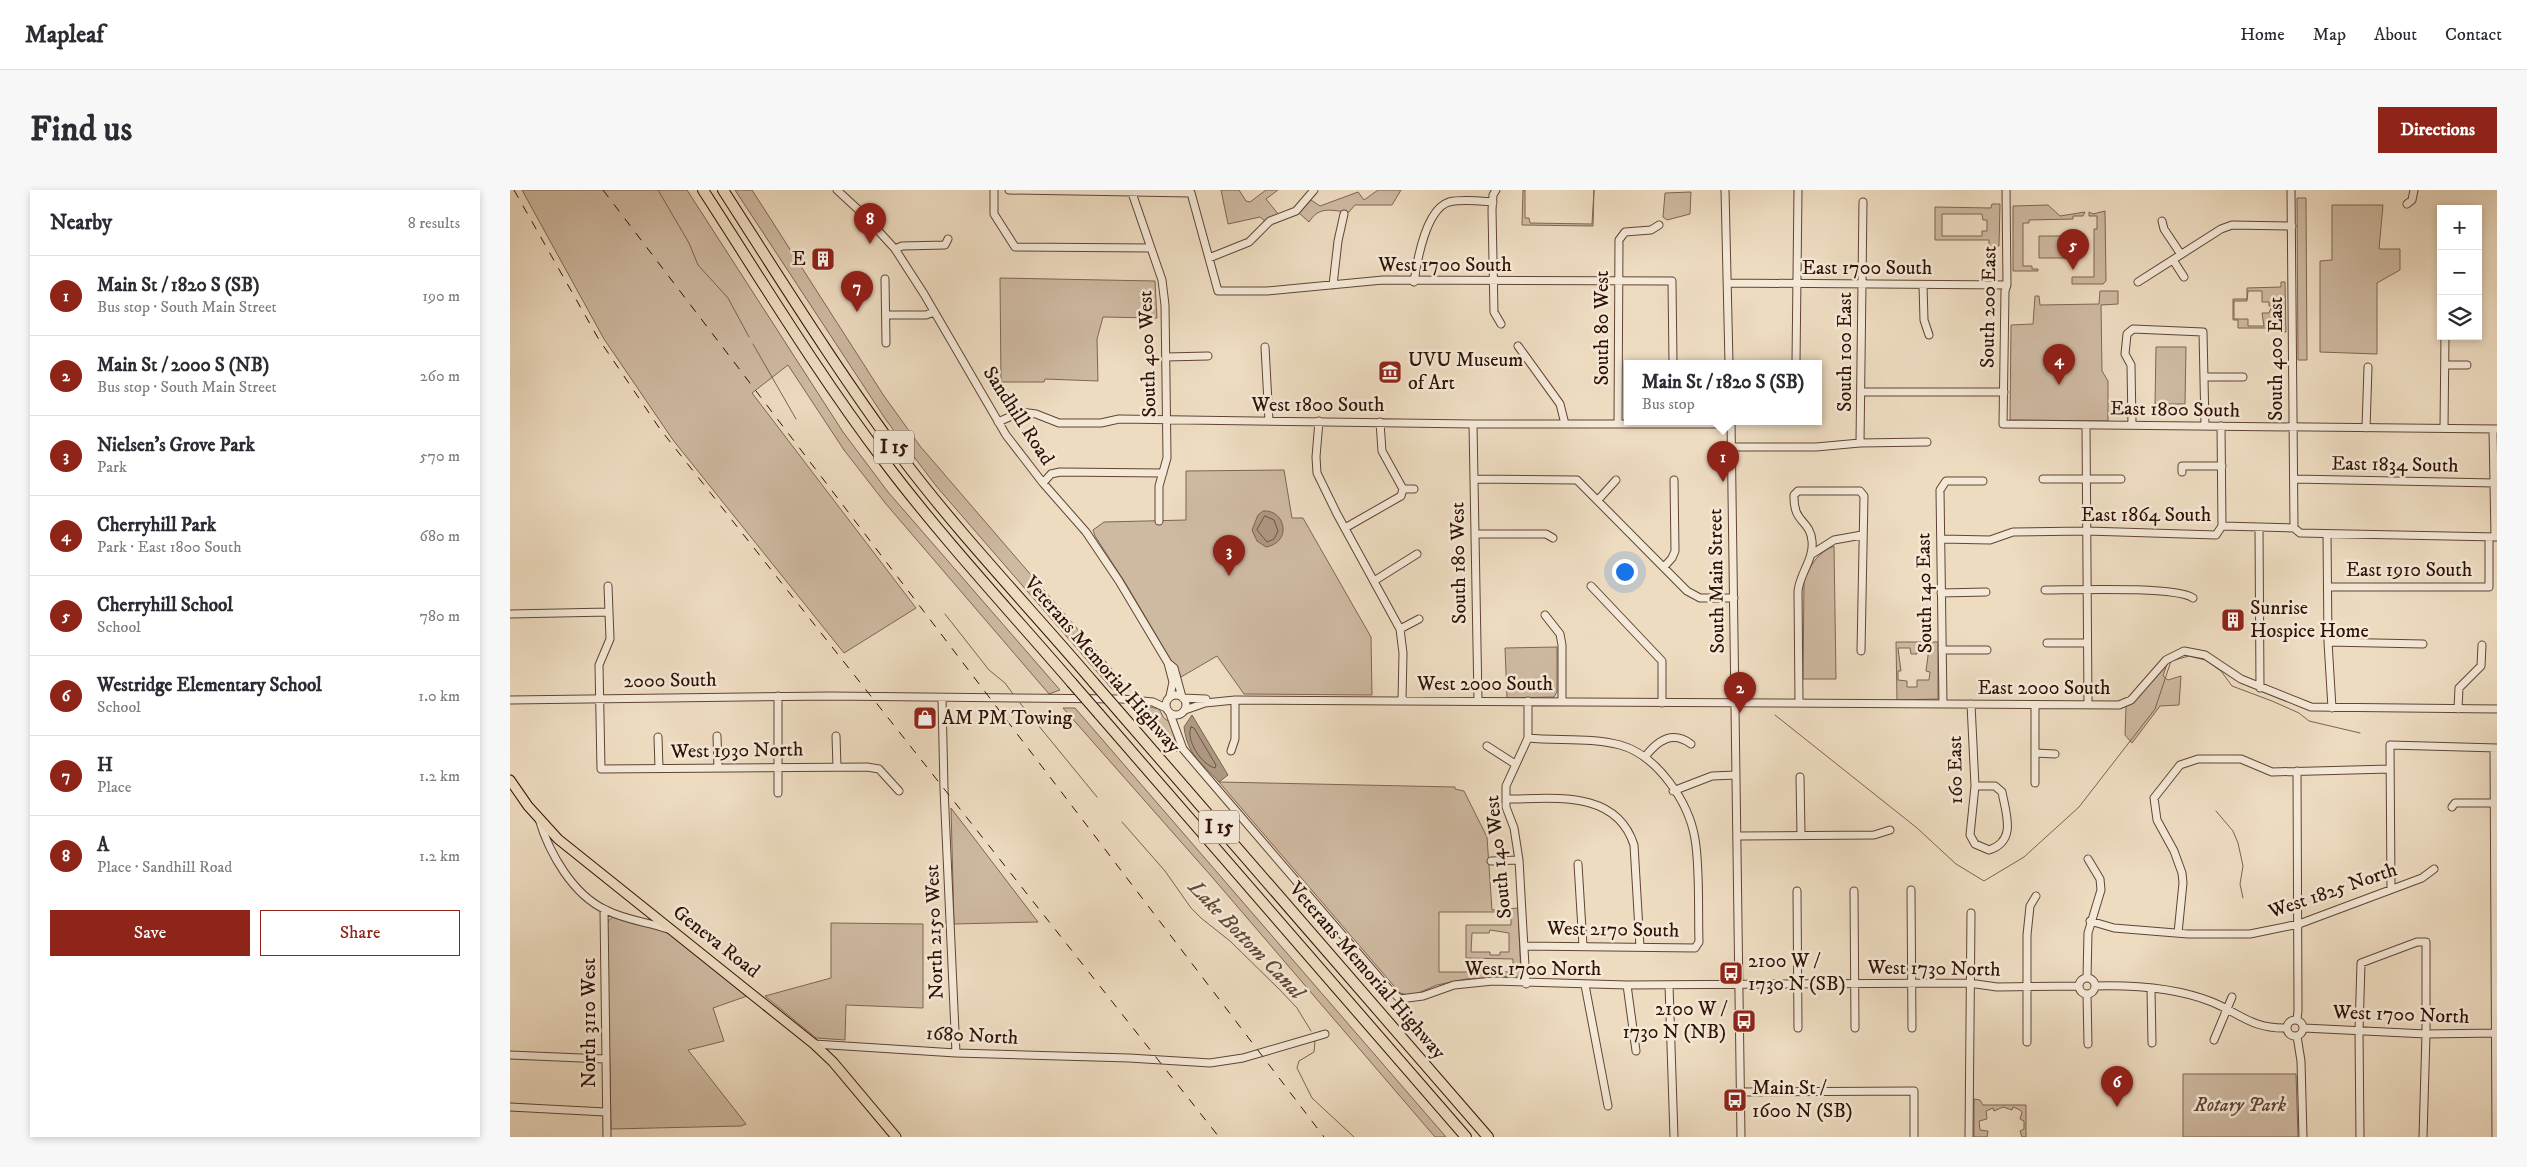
<!DOCTYPE html>
<meta charset="utf-8">
<style>
:root{--surface:#fff;--page:#f7f7f7;--text:#2b2b33;--muted:#7c7c81;--line:#e1e1e2;--accent:#8f2418}
body{margin:0;font-family:"IM FELL DW Pica",serif;background:var(--page);color:var(--text)}
.controls{position:absolute;right:15px;top:15px;display:grid;overflow:hidden;border-radius:0px;box-shadow:0 2px 8px #0003}
.controls button{width:45px;height:45px;display:grid;place-items:center;padding:0;border:0;border-bottom:1px solid var(--line);background:var(--surface);color:var(--text);font:25px sans-serif}
.you{position:absolute;left:1114px;top:381px;width:18px;height:18px;margin:-12px;border:4px solid #fff;border-radius:50%;background:#1a73e8;box-shadow:0 0 0 8px #1a73e833}
.badge{display:grid;place-items:center;width:32px;height:32px;border-radius:50%;background:var(--accent);color:#fff;font-size:16px;font-weight:700}
.pin{position:absolute;translate:-50% -41px;filter:drop-shadow(0 1px 2px #0008)}
.pin::after{content:'';position:absolute;top:26px;width:18px;height:15px;background:inherit;clip-path:polygon(0 0,100% 0,50% 100%)}
.popup{position:absolute;left:1114px;top:170px;width:198px;height:65px;box-sizing:border-box;display:grid;place-content:center;border-radius:0px;background:var(--surface);filter:drop-shadow(0 1px 4px #0005);font-size:16px;white-space:nowrap;color:var(--muted)}
.popup b{font-size:19px;color:var(--text)}
.popup::after{content:'';position:absolute;left:50%;top:100%;margin-left:-10px;border:10px solid transparent;border-top-color:var(--surface)}
.list{margin:0;padding:0;list-style:none}
h2{display:flex;justify-content:space-between;align-items:center;height:65px;margin:0;padding:0 20px;font-size:21px}
h2 small{font-size:16px;font-weight:400;color:var(--muted)}
.list li{display:grid;grid-template-columns:32px 1fr auto;gap:15px;align-items:center;box-sizing:border-box;height:80px;padding:0 20px;border-top:1px solid var(--line)}
.list b{display:block;font-size:19px;white-space:nowrap}
.list p{margin:0;font-size:16px;white-space:nowrap;color:var(--muted)}
.list em{font-size:16px;font-style:normal;color:var(--muted)}
.actions{display:flex;gap:10px;padding:15px 20px}
.actions a{flex:1;padding:11px 0;border:1px solid var(--accent);border-radius:0px;text-align:center;font-size:18px;color:var(--accent)}
.actions .main{background:var(--accent);color:#fff}
.icon{flex:none;width:28px;height:28px;fill:none;stroke:currentColor;stroke-width:2;stroke-linecap:round;stroke-linejoin:round}
.map{position:relative;flex:none;width:1987px;height:947px;overflow:hidden;border-radius:0px}
header{display:flex;align-items:center;gap:30px;box-sizing:border-box;height:70px;padding:0 25px;background:var(--surface);border-bottom:1px solid var(--line)}
header strong{font-size:24px}
nav{display:flex;gap:28px;margin-inline-start:auto;font-size:18px}
.intro{display:flex;align-items:center;justify-content:space-between;box-sizing:border-box;height:120px;padding:0 30px}
h1{margin:0;font-size:35px}
.button{padding:12px 22px;border-radius:0px;background:var(--accent);color:#fff;font-size:18px;font-weight:700}
main{display:flex;gap:30px;padding:0 30px}
aside{flex:1;background:var(--surface);border-radius:0px;box-shadow:0 2px 8px #0003}
.map>svg:first-child{display:block}
.green{fill:#ceb9a1;stroke:#7f6553;fill-rule:evenodd}
.water{fill:#ad9781;stroke:#7b614f}
.lines{fill:none;stroke-linecap:round;stroke-linejoin:round}
.shore{stroke:#6e5443;stroke-width:1}
.stream{stroke:#7b614f;stroke-width:1}
.minor-casing{stroke:#604434;stroke-width:9}
.major-casing{stroke:#301105;stroke-width:11}
.highway-casing{stroke:#301105;stroke-width:12}
.minor{stroke:#f4e8d7;stroke-width:7}
.major{stroke:#eedcc1;stroke-width:9}
.highway{stroke:#eedcc1;stroke-width:10}
.rail{stroke:#301105;stroke-width:1;stroke-dasharray:9 9;stroke-linecap:butt}
.highway-bridge-casing{stroke:#301105;stroke-width:12;stroke-linecap:butt}
.highway-bridge{stroke:#eedcc1;stroke-width:10}
.labels{text-anchor:middle;dominant-baseline:central;stroke-width:5;stroke-linejoin:round;paint-order:stroke}
.shield{fill:#f4e8d7;stroke:#6b5244;stroke-width:1}
.shield-label{font-size:19px;font-weight:bold;fill:#301105}
.poi-label{font-size:20px;fill:#301105;stroke:#f4e8d7;text-anchor:start}
.street-label{font-size:20px;fill:#301105;stroke:#f4e8d7}
.park-label{font-size:20px;font-style:italic;fill:#5f4334;stroke:#f4e8d7}
.water-label{font-size:21px;font-style:italic;fill:#624737;stroke:#f4e8d7}
</style>
<header>
<strong>Mapleaf</strong>
<nav><a>Home</a><a>Map</a><a>About</a><a>Contact</a></nav>
</header>
<div class="intro"><h1>Find us</h1><a class="button">Directions</a></div>
<main>
<aside>
<h2>Nearby<small>8 results</small></h2>
<ul class="list">
<li><span class="badge">1</span><div><b>Main St / 1820 S (SB)</b><p>Bus stop · South Main Street</p></div><em>190 m</em></li>
<li><span class="badge">2</span><div><b>Main St / 2000 S (NB)</b><p>Bus stop · South Main Street</p></div><em>260 m</em></li>
<li><span class="badge">3</span><div><b>Nielsen's Grove Park</b><p>Park</p></div><em>570 m</em></li>
<li><span class="badge">4</span><div><b>Cherryhill Park</b><p>Park · East 1800 South</p></div><em>680 m</em></li>
<li><span class="badge">5</span><div><b>Cherryhill School</b><p>School</p></div><em>780 m</em></li>
<li><span class="badge">6</span><div><b>Westridge Elementary School</b><p>School</p></div><em>1.0 km</em></li>
<li><span class="badge">7</span><div><b>H</b><p>Place</p></div><em>1.2 km</em></li>
<li><span class="badge">8</span><div><b>A</b><p>Place · Sandhill Road</p></div><em>1.2 km</em></li>
</ul>
<div class="actions"><a class="main">Save</a><a>Share</a></div>
</aside>
<div class="map">
<svg width="1987" height="947" viewBox="0 0 1987 947">
<rect width="100%" height="100%" fill="#eedcc1"/>
<filter id="stains"><feTurbulence type="fractalNoise" baseFrequency=".004" numOctaves="4"/><feColorMatrix values="0 0 0 0 .2 0 0 0 0 .09 0 0 0 0 .02 0 0 0 .5 -.17"/></filter>
<radialGradient id="worn" r=".72"><stop offset=".6" stop-color="#630" stop-opacity="0"/><stop offset="1" stop-color="#630" stop-opacity=".3"/></radialGradient>
<!-- green -->
<path class="green" d="M12,0H177L333,242L378,302L550,500L539,504L376,314L334,260L278,175L242,203L406,418L334,463L163,250L94,149Z
M225,0H242L374,206L410,256L620,500L602,499L427,297L376,230Z
M711,0H729L736,11L740,12L756,0H768L756,9L769,25L755,31L750,27L718,34Z
M868,0H891L882,15H845L839,22C821,21 810,15 799,32L789,23L801,10L810,16L848,2L854,10Z
M1013,0H1015V28H1019L1020,33L1082,34L1084,0L1083,36L1012,35Z
M1181,2L1180,24L1157,30L1153,27L1155,3Z
M1787,8H1796L1797,170H1788Z
M1482,14H1490L1489,56H1479V50H1425V17L1481,18ZM1432,24H1472L1473,30H1477V41H1472V46H1432Z
M1538,15L1550,26L1575,22L1573,26H1563V29L1519,30V33H1513V76H1522V79H1528V81H1503V16Z
M1822,15H1873L1869,59H1890V80L1867,93V164L1810,162V71L1822,70Z
M1595,21L1596,91L1593,94H1562V87H1584V39H1587V26H1579V22L1583,24Z
M1529,46H1568L1567,68H1529Z
M490,88L645,91L647,128L593,127L587,149L588,191L535,189L534,192H491Z
M1771,92H1775L1776,142H1771L1770,138H1728V130H1723V109H1737V98L1771,97ZM1738,101H1752V112H1759V116H1762L1759,123H1752L1754,136H1738V129H1724V111H1737Z
M1590,101H1608V114L1591,115L1592,181L1598,191V231L1500,230L1501,135L1523,134L1525,106H1529L1530,115L1589,114Z
M1646,157H1676L1675,214H1645Z
M774,280L782,328H793L861,447L862,505L734,504L707,466L671,487L665,474L662,472L616,394L585,346L583,340L594,332L676,330V281Z
M1324,356L1326,489H1293L1294,392C1300,375 1307,363 1324,356Z
M1386,452H1428V509L1387,510ZM1388,458H1400L1401,464H1407V458H1419L1416,481L1420,482L1419,490H1407V497H1397V491L1388,490V481H1391Z
M1047,457V502L1044,507L997,508L995,458Z
M1657,474L1653,486L1658,490L1671,486L1669,515L1650,516L1622,553L1615,545L1616,517Z
M635,516L649,519L654,528L662,534L667,562L631,520Z
M553,518H565L936,947H925L702,687Z
M709,592L945,597V599L954,601L977,647L982,720L1008,718L1011,786L956,789L927,795L901,806L890,803ZM929,722H1001V735H956V768L1003,769V782H929ZM980,740L999,743V762H990V765H980V762H961L962,743H979Z
M441,618L528,732L444,734Z
M104,726L162,743L240,805L203,818L214,851L178,860L236,934L231,936L101,939L97,735L98,731Z
M321,733L413,734V818L336,815L335,850L306,848L255,806L321,788Z
M1673,884H1786L1788,947H1673Z
M1464,909L1470,910L1473,915H1516V947H1512L1510,941L1514,939V931L1510,929L1512,922L1510,920L1503,917L1502,920L1493,917L1484,921L1483,918L1476,921L1477,929L1469,931L1470,940L1478,941L1477,947H1464Z"/>
<!-- water -->
<path class="water" d="M753,321C775,319 783,352 756,357L747,351L742,340L748,325Z
M682,525L718,585L709,592C690,571 678,566 674,537Z"/>
<g class="lines">
<!-- shore -->
<path class="shore" d="M755,326L764,330L768,341L764,349L757,352L747,340Z
M681,537L684,538L706,575L705,578C692,575 675,550 681,537Z"/>
<!-- stream -->
<path class="stream" d="M148,0L179,53L188,75L218,108L239,147
M243,154L286,229
M435,424L479,480L495,493L503,504
M510,513L587,607
M1265,525L1407,638L1446,674L1474,691L1514,667L1569,617L1645,519L1661,471L1679,466L1695,470L1711,481L1722,496L1762,511L1789,523L1799,531L1850,543
M1706,621L1723,641L1728,653L1733,676L1730,694L1733,708
M612,632L655,681L681,718L691,728L720,751L770,800L787,818L801,841
M805,851L804,862L789,871L787,878L802,908L844,947"/>
<!-- minor casing -->
<g class="minor-casing">
<path id="minor" d="M327,0L353,24L385,59L414,104L496,245L533,293L576,342L609,391L658,473L663,492L660,506
M484,0V24L505,57L641,58
M499,0L681,3L708,101H757L873,90L1162,91L1163,173
M621,0L652,90L655,115L657,268L649,296V331
M986,0L983,5L982,20L984,122L991,134
M1215,0L1219,173
M1496,0L1497,95L1495,101L1493,234L1987,239
M1781,0L1784,338
M1897,14L1902,10L1904,0
M1652,31L1654,39L1670,63
M385,59L392,56L435,55L438,49
M699,68L739,52L760,31L786,21L804,0
M1663,70L1674,87
M375,89L376,153
M904,92C907,71 916,19 939,12C953,9 969,11 983,12
M1628,92L1711,39L1722,35L1782,36
M1217,93L1497,95
M823,95L828,51L834,24
M1413,95L1414,130L1419,145
M376,125H416L424,122
M1008,156L1050,214L1055,234
M755,157L759,231
M656,167L698,166
M1286,173L1288,0
M1935,175H1957
M1695,187H1733
M1351,202H1494
M809,231L806,267L807,283L827,324L890,439L893,463L892,510
M1221,231L1231,947
M488,232L511,222L526,224L549,233H591L609,229L963,234H1221
M870,232L872,261L893,299
M963,234L968,511
M1108,234L1109,50L1115,42L1141,40L1149,35
M1576,235L1578,515
M1622,235L1621,175L1615,164L1617,144L1623,139L1693,142L1695,236
M1856,238L1858,177
M1934,238L1935,146
M1983,239L1985,347
M1350,253L1353,12
M1221,257H1306L1350,253L1417,252
M1672,282V276H1712
M964,289L1067,290L1177,401L1190,408H1224
M1533,289H1611
M1784,289L1985,293
M533,293L541,284L550,282L653,283
M1088,310L1106,290
M1712,336L1784,338L1790,343L1987,347
M835,338L891,306L893,299H904
M1749,338L1750,498
M965,344H1036L1043,348
M1817,344L1818,452L1822,518
M1431,349L1480,350L1503,342L1577,341L1706,345L1712,336L1711,236
M1302,364L1324,350L1352,345
M1154,377L1162,368L1165,361L1164,290
M864,391L907,364
M98,396L100,449L89,475L91,579L357,577L369,579L389,601
M1081,396L1152,471V513
M1818,397H1979V347
M1535,400C1563,400 1665,396 1683,408
M1431,403L1476,402
M0,424L99,422
M1035,425L1050,444L1052,455V511
M890,439L909,429
M1818,452L1913,454
M1537,453H1577
M1432,460H1477
M658,473L664,478L672,507
M656 515a10 10 0 1 1 20 0a10 10 0 1 1-20 0Z
M268,506V603
M432,508L434,599L446,863
M673,508L696,509
M0,510L320,506L612,509L643,512L656,518
M1289,512L1288,401C1290,383 1304,369 1302,351C1300,329 1283,334 1284,305L1288,301H1350L1354,306L1351,461
M1433,514L1430,300L1436,291H1473
M1461,514L1465,596L1460,645L1465,654L1479,660C1507,651 1496,624 1492,602L1485,596H1465
M1525,515V593
M1948,519L1949,498L1971,476L1972,455
M675,520L695,513L725,510L1609,515L1621,510L1656,470L1674,461L1695,465L1731,489L1801,517L1987,519
M660,524L673,559L702,593L878,798L890,809L913,806L944,795L983,791L1117,795L1459,793L1487,797L1569,796
M207,546L208,578
M326,546L327,577
M148,547L149,578
M977,556L1005,574
M1984,558L1986,947
M721,561L725,549V510
M1525,563L1545,564
M1135,567C1147,551 1162,540 1181,554
M1290,587L1291,645
M1163,601L1202,586L1226,585
M996,609C1044,609 1106,599 1124,655L1130,757
M1942,617L1945,613H1985
M29,629C39,663 63,705 96,720C115,730 138,732 158,739
M1228,646L1364,645L1380,640
M981,671L1009,670
M1068,674L1073,756
M1881,699L1880,555L1987,558
M1401,700L1402,838
M1287,701L1288,838
M1344,701L1345,838
M94,720L97,947
M1580,731L1604,738L1678,744H1740L1789,734L1912,688L1924,679
M1668,743L1673,693L1672,683L1664,661L1647,630L1644,608L1670,575L1688,569H1731L1762,582L1880,579
M1014,756L1185,758L1189,752C1188,721 1190,678 1185,649C1179,612 1147,565 1110,555C1081,547 1048,551 1018,548
M1577,788L1578,743L1591,700L1590,689L1578,669
M1569 796a8 8 0 1 1 16 0a8 8 0 1 1-16 0Z
M1016,794L1009,670L1004,638L996,617V596L1018,548V511
M1075,795L1098,916
M1117,795L1126,861
M1159,795L1164,947
M1585,796C1622,795 1667,798 1702,812C1731,824 1742,839 1777,838
M1641,799L1642,853
M1577,804L1578,854
M1787,829L1788,821L1787,581
M1777 838a8 8 0 1 1 16 0a8 8 0 1 1-16 0Z
M1794,838L1916,844L1987,843
M1787,846L1791,871L1793,947
M1704,850L1722,807
M1517,852V745L1520,716L1526,706
M304,854L446,863L619,868L700,873L733,868L815,844
M0,865L95,869
M1231,902L1404,901V947
M0,917L95,922
M1459,947L1461,723
M1850,947L1849,841L1851,773L1907,752H1916V844L1913,947"/>
</g>
<!-- major casing -->
<g class="major-casing">
<path id="major" d="M0,590L18,616L48,649L304,854L323,872L386,947"/>
</g>
<!-- highway casing -->
<g class="highway-casing">
<path id="highway" d="M193,0C252,91 308,184 374,271C432,348 499,420 562,493
M213,0C271,90 328,182 392,268C451,346 520,418 584,493
M589,524L956,947
M611,524L978,947"/>
</g>
<!-- minor -->
<use href="#minor" class="minor"/>
<!-- major -->
<use href="#major" class="major"/>
<!-- highway -->
<use href="#highway" class="highway"/>
<!-- rail -->
<path class="rail" d="M4,0L88,148L150,239L709,947
M93,0L814,947"/>
<!-- highway-bridge casing -->
<g class="highway-bridge-casing">
<path id="highway-bridge" d="M562,493L589,524
M584,493L611,524"/>
</g>
<!-- highway-bridge -->
<use href="#highway-bridge" class="highway-bridge"/>
</g>
<!-- icons -->
<defs>
<g id="building-square" transform="scale(1.25)"><rect x="-9" y="-9" width="18" height="18" rx="4" fill="#8f2418" stroke="#f4e8d7"/><path d="M-4-6H4V6H1V3H-1V6H-4ZM-2.5-4.3h1.7v1.8h-1.7ZM.8-4.3h1.7v1.8H.8ZM-2.5-1h1.7V.8h-1.7ZM.8-1h1.7V.8H.8Z" fill="#fff"/></g>
<g id="museum-square" transform="scale(1.25)"><rect x="-9" y="-9" width="18" height="18" rx="4" fill="#8f2418" stroke="#f4e8d7"/><path d="M0-6L6-3V-2H-6V-3ZM-5-1h2V3h-2ZM-1-1h2V3h-2ZM3-1h2V3H3ZM-6 4H6V6H-6Z" fill="#fff"/></g>
<g id="shop-square" transform="scale(1.25)"><rect x="-9" y="-9" width="18" height="18" rx="4" fill="#8f2418" stroke="#f4e8d7"/><path d="M-5-2.5h2.3a2.7 3.5 0 0 1 5.4 0H5L5.5 6h-11ZM-1.5-2.5h3a1.5 2.3 0 0 0-3 0Z" fill="#fff"/></g>
<g id="bus-square" transform="scale(1.25)"><rect x="-9" y="-9" width="18" height="18" rx="4" fill="#8f2418" stroke="#f4e8d7"/><path d="M-5-6H5V4H4V6H2V4H-2V6H-4V4H-5ZM-3.5-4V0h7V-4ZM-3.5 1.2v1.5H-2V1.2ZM2 1.2v1.5H3.5V1.2Z" fill="#fff"/></g>
</defs>
<g fill-rule="evenodd">
<use href="#building-square" x="313" y="69"/>
<use href="#museum-square" x="880" y="182"/>
<use href="#building-square" x="1723" y="430"/>
<use href="#shop-square" x="415" y="528"/>
<use href="#bus-square" x="1221" y="783"/>
<use href="#bus-square" x="1234" y="831"/>
<use href="#bus-square" x="1225" y="910"/>
</g>
<g class="labels">
<!-- shield labels -->
<g class="shield">
<rect x="364" y="240.5" width="40" height="33" rx="4"/>
<rect x="689" y="620.5" width="40" height="33" rx="4"/>
</g>
<g class="shield-label">
<text x="384" y="257">I 15</text>
<text x="709" y="637">I 15</text>
</g>
<!-- poi labels -->
<g class="poi-label">
<text x="296" y="69" text-anchor="end">E</text>
<text x="898" y="170">UVU Museum<tspan x="898" dy="23">of Art</tspan></text>
<text x="1740" y="418">Sunrise<tspan x="1740" dy="23">Hospice Home</tspan></text>
<text x="432" y="528">AM PM Towing</text>
<text x="1238" y="771">2100 W /<tspan x="1238" dy="23">1730 N (SB)</tspan></text>
<text x="1216" y="819" text-anchor="end">2100 W /<tspan x="1216" dy="23">1730 N (NB)</tspan></text>
<text x="1242" y="898">Main St /<tspan x="1242" dy="23">1600 N (SB)</tspan></text>
</g>
<!-- street labels -->
<g class="street-label">
<text x="935" y="75">West 1700 South</text>
<text x="1357" y="78">East 1700 South</text>
<text transform="translate(1479 117) rotate(-89)">South 200 East</text>
<text transform="translate(1092 138) rotate(-90)">South 80 West</text>
<text transform="translate(1335 162) rotate(-90)">South 100 East</text>
<text transform="translate(638 164) rotate(-92)">South 400 West</text>
<text transform="translate(1766 169) rotate(-90)">South 400 East</text>
<text x="808" y="215">West 1800 South</text>
<text transform="translate(1665 220) rotate(1)">East 1800 South</text>
<text transform="translate(508 226) rotate(57)">Sandhill Road</text>
<text transform="translate(1885 275) rotate(1)">East 1834 South</text>
<text x="1636" y="325">East 1864 South</text>
<text transform="translate(949 373) rotate(-91)">South 180 West</text>
<text x="1899" y="380">East 1910 South</text>
<text transform="translate(1207 391) rotate(-91)">South Main Street</text>
<text transform="translate(1415 403) rotate(-91)">South 140 East</text>
<text transform="translate(592 475) rotate(49)">Veterans Memorial Highway</text>
<text transform="translate(160 491) rotate(-1)">2000 South</text>
<text x="975" y="494">West 2000 South</text>
<text x="1534" y="498">East 2000 South</text>
<text transform="translate(227 561) rotate(-1)">West 1930 North</text>
<text transform="translate(1446 580) rotate(-91)">160 East</text>
<text transform="translate(989 667) rotate(-96)">South 140 West</text>
<text transform="translate(1823 701) rotate(-19)">West 1825 North</text>
<text transform="translate(1103 740) rotate(1)">West 2170 South</text>
<text transform="translate(425 742) rotate(-92)">North 2150 West</text>
<text transform="translate(206 752) rotate(38)">Geneva Road</text>
<text x="1023" y="779">West 1700 North</text>
<text transform="translate(1424 779) rotate(1)">West 1730 North</text>
<text transform="translate(857 781) rotate(49)">Veterans Memorial Highway</text>
<text transform="translate(1891 825) rotate(2)">West 1700 North</text>
<text transform="translate(79 833) rotate(-90)">North 3110 West</text>
<text transform="translate(462 846) rotate(3)">1680 North</text>
</g>
<!-- park labels -->
<g class="park-label">
<text x="1730" y="915">Rotary Park</text>
</g>
<!-- water labels -->
<g class="water-label">
<text transform="translate(736 750) rotate(46)">Lake Bottom Canal</text>
</g>
</g>
<rect width="100%" height="100%" filter="url(#stains)"/>
<rect width="100%" height="100%" fill="url(#worn)"/>
</svg>
<div class="controls">
<button>+</button>
<button>−</button>
<button><svg class="icon" aria-label="layers" viewBox="0 0 24 24"><path d="M12 4l9 5-9 5-9-5zM3 14l9 5 9-5"/></svg></button>
</div>
<div class="you"></div>
<div class="pin badge" style="left:1213px;top:292px">1</div>
<div class="popup"><b>Main St / 1820 S (SB)</b>Bus stop</div>
<div class="pin badge" style="left:1230px;top:523px">2</div>
<div class="pin badge" style="left:719px;top:386px">3</div>
<div class="pin badge" style="left:1549px;top:195px">4</div>
<div class="pin badge" style="left:1563px;top:80px">5</div>
<div class="pin badge" style="left:1607px;top:917px">6</div>
<div class="pin badge" style="left:347px;top:122px">7</div>
<div class="pin badge" style="left:360px;top:54px">8</div>
</div>
</main>
